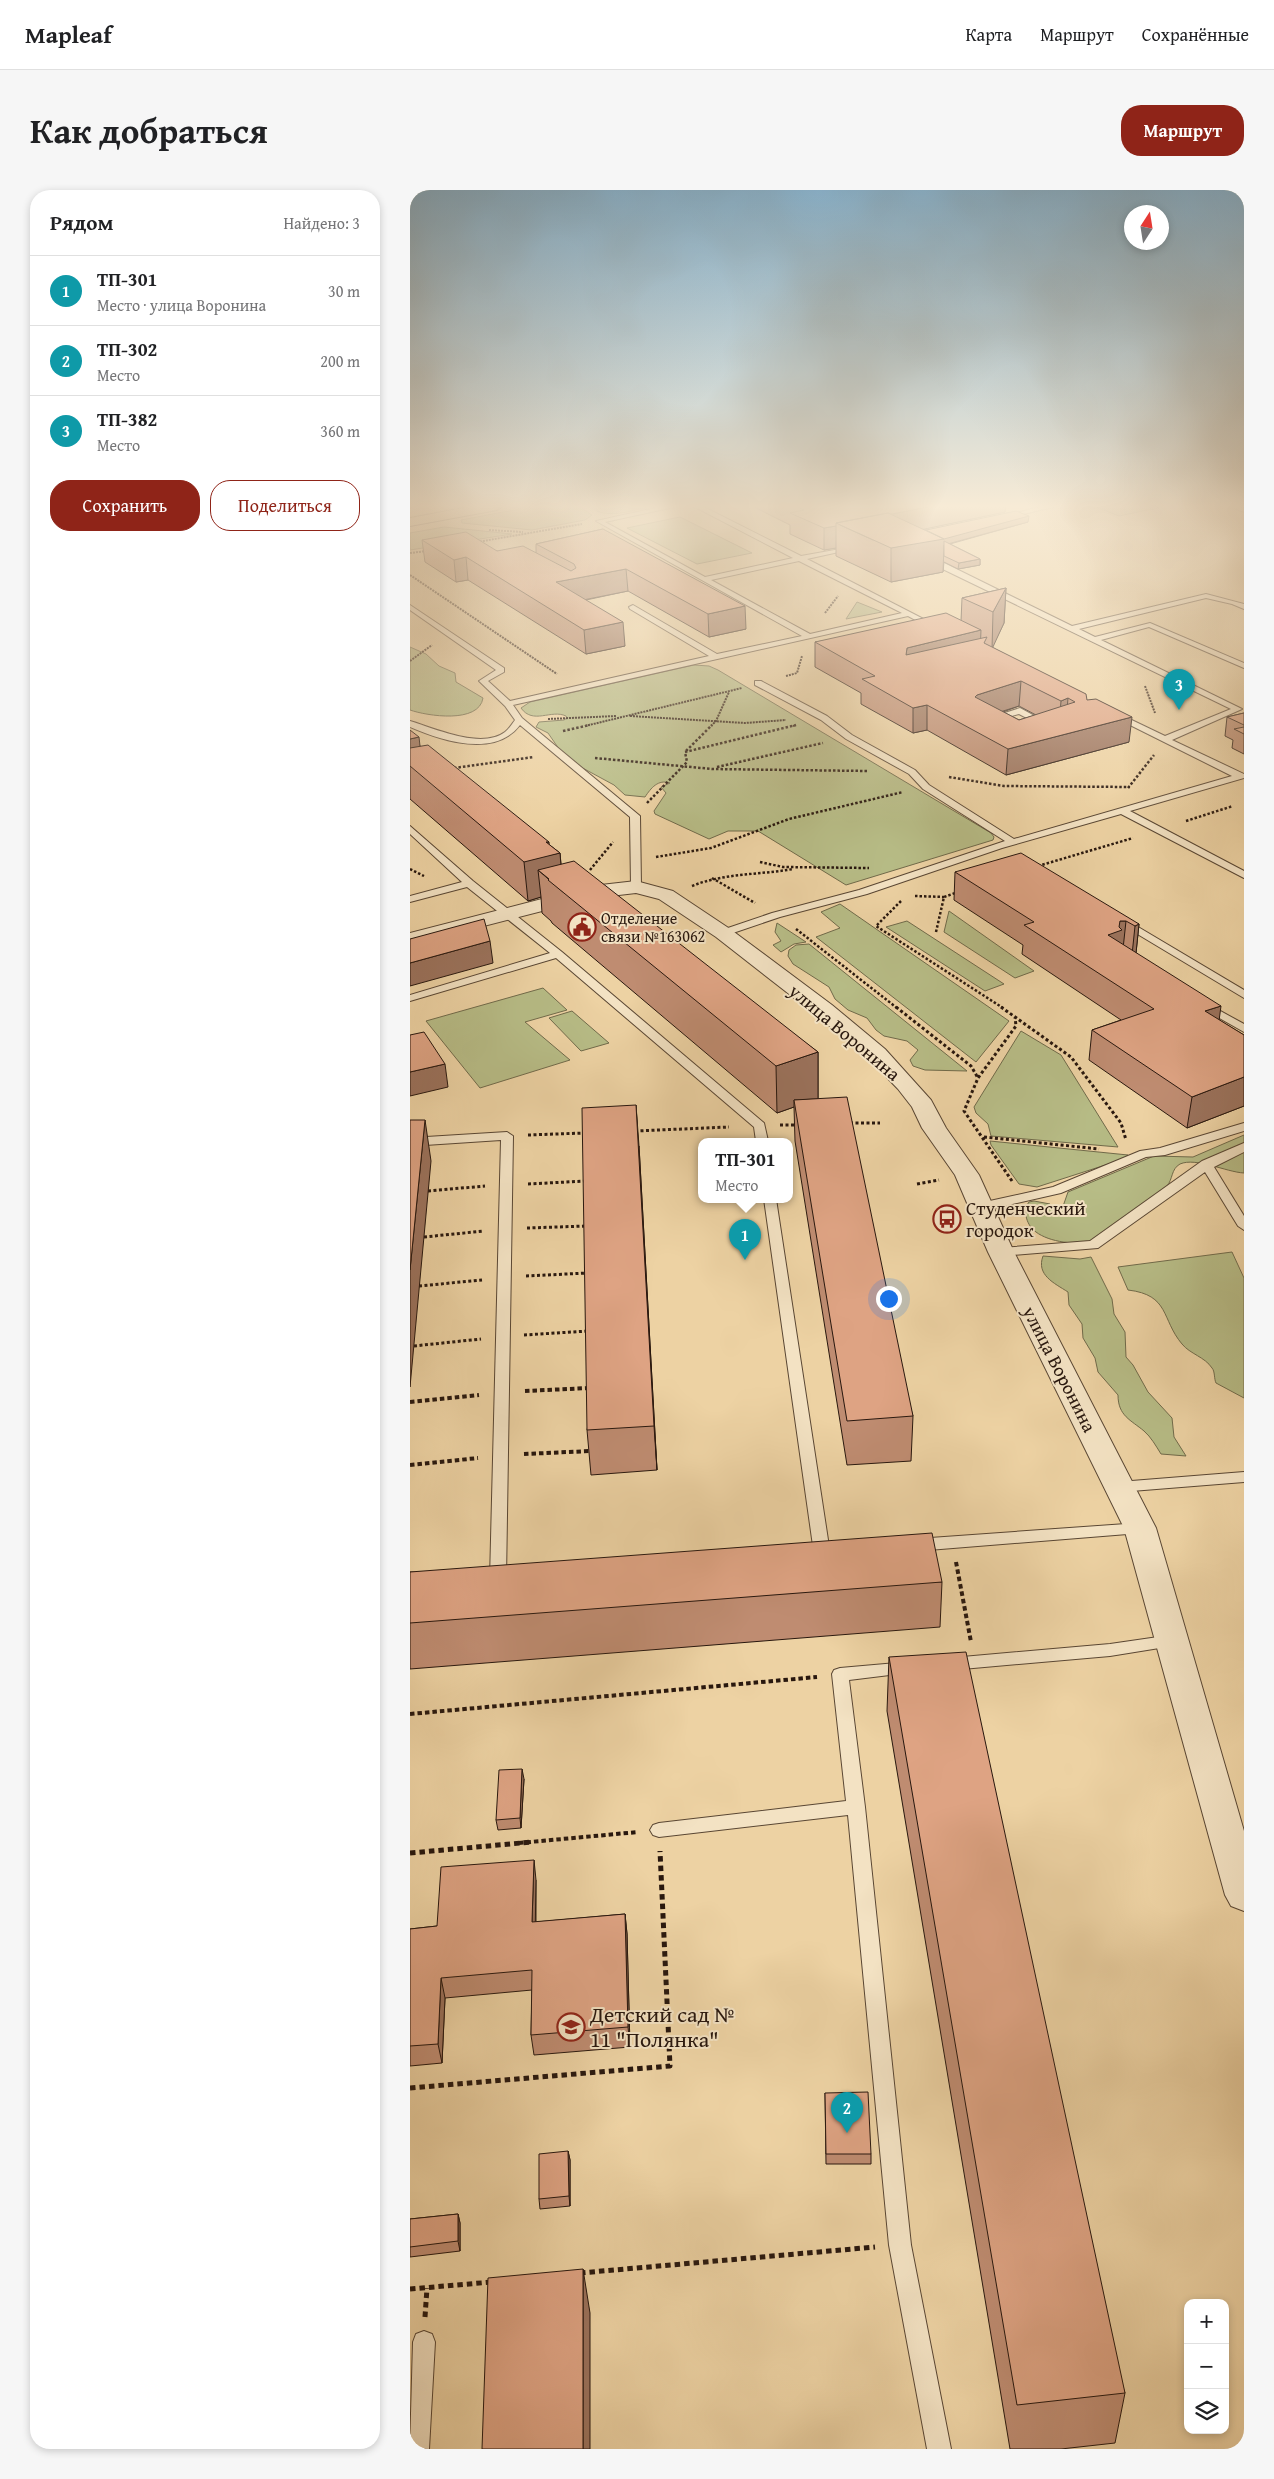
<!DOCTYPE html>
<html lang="ru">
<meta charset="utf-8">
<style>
:root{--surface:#fff;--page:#f6f6f6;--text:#202124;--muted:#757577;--line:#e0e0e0;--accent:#8f2418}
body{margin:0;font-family:"Gentium Book Plus",serif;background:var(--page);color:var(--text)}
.controls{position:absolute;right:15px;bottom:15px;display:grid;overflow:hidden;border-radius:10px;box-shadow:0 2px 8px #0003}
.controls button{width:45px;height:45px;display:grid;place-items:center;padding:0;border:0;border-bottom:1px solid var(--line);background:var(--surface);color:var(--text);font:25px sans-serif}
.compass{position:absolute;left:714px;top:15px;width:45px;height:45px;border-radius:50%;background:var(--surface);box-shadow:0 2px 8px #0003;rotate:12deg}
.you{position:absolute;left:478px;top:1108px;width:18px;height:18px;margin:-12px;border:4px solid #fff;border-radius:50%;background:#1a73e8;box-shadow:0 0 0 8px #1a73e833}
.badge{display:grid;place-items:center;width:32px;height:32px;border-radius:50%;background:var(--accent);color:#fff;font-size:16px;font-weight:700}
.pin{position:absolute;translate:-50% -41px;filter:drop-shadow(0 1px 2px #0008)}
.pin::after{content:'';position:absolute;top:26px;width:18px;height:15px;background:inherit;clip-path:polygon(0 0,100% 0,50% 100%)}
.popup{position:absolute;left:288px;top:948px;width:95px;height:65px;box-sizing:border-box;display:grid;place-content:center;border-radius:10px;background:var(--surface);filter:drop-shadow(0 1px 4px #0005);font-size:16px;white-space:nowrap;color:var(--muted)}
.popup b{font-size:19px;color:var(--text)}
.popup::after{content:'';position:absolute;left:50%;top:100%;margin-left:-10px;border:10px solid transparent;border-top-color:var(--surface)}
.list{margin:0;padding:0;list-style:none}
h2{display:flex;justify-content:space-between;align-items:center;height:65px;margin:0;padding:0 20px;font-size:21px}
h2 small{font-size:16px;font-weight:400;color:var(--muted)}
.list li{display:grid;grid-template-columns:32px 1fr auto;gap:15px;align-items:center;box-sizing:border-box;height:70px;padding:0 20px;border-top:1px solid var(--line)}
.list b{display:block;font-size:19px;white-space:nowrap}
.list p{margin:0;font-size:16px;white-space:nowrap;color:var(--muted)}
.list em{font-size:16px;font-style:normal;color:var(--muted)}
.actions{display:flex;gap:10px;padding:15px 20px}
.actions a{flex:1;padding:11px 0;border:1px solid var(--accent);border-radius:20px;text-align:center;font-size:18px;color:var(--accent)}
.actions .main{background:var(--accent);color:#fff}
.icon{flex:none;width:28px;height:28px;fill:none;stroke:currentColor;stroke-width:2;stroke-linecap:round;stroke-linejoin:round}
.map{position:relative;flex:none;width:834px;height:2259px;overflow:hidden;border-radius:20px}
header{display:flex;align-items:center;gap:30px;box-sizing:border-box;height:70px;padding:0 25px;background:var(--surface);border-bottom:1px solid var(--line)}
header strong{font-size:24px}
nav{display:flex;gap:28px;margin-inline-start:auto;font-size:18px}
.intro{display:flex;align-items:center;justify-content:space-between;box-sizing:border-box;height:120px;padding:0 30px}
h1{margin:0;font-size:35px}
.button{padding:12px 22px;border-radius:20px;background:var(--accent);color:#fff;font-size:18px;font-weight:700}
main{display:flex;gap:30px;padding:0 30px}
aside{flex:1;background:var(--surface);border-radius:20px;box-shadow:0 2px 8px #0003}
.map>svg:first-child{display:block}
.green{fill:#b7bc86;stroke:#706a4a}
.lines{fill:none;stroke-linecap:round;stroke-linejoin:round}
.service-casing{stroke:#594633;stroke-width:2}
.tertiary-casing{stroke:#594633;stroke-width:2}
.primary-casing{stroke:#28170e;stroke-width:2}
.path-far4{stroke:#28170e;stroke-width:2;stroke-dasharray:2 1;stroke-linecap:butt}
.path-far3{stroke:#28170e;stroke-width:2.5;stroke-dasharray:2.5 2;stroke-linecap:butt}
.path-far2{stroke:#28170e;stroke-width:3;stroke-dasharray:3 2.5;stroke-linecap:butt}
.path-far1{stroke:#28170e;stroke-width:4;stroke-dasharray:4.5 3;stroke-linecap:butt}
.path{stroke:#28170e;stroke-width:5;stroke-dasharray:5.5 4;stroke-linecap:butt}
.service{fill:#f3e2c3;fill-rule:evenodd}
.tertiary{fill:#f3e2c3;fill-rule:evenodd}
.primary{fill:#edd2a3;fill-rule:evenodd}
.wall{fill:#bf8c71;stroke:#28170e;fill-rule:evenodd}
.shaded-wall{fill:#9b725c;stroke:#28170e}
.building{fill:#dea383;stroke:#28170e;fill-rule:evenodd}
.labels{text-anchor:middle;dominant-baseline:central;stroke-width:4;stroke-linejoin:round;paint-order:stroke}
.far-poi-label{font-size:16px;fill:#28170e;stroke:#f3e2c3;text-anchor:start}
.street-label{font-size:19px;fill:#28170e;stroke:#f3e2c3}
.poi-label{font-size:19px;fill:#28170e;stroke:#f3e2c3;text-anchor:start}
.near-poi-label{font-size:22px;fill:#28170e;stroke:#f3e2c3;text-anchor:start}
</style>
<header>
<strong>Mapleaf</strong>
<nav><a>Карта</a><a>Маршрут</a><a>Сохранённые</a></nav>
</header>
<div class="intro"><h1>Как добраться</h1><a class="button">Маршрут</a></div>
<main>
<aside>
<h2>Рядом<small>Найдено: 3</small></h2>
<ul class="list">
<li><span class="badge" style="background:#0f9aa8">1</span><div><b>ТП-301</b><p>Место · улица Воронина</p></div><em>30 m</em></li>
<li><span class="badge" style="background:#0f9aa8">2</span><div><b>ТП-302</b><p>Место</p></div><em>200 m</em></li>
<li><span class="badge" style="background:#0f9aa8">3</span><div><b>ТП-382</b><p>Место</p></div><em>360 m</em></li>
</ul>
<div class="actions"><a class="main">Сохранить</a><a>Поделиться</a></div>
</aside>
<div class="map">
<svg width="834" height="2259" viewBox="0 0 834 2259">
<rect width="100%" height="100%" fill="#edd2a3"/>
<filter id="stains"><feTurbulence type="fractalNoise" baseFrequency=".004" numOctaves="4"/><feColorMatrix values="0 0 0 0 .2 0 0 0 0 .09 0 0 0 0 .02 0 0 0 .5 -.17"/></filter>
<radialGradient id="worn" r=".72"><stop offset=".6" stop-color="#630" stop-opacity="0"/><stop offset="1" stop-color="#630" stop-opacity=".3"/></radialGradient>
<!-- green -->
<path class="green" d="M126,316H168L182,325L175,330L122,340L52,333L51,330Z
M179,316H242C222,320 196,331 179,316Z
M684,316H756L709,326Z
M270,327L342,363L287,374L217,338Z
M34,337L102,344L0,360V343Z
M447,412L472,422L436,429Z
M0,457L16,464L29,476L45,483L46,492L73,508C69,534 17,526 0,520Z
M284,475L299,476L308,480L581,643L584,647L583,650L436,695L348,641H318L299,649L245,624L244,621L256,603L251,597L260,593C248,589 241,598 235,607L215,605L204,595L156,569L138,543L126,537L129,532L154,530L157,528L156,526C141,519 123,535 111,518L120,512Z
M430,714L599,831L566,872L406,747L430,738L411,722Z
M539,721L624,781L605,788L534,742Z
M497,731L594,794L575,801L476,737Z
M367,733L396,752L384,754L371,762L363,755L371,751L365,742Z
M399,754L557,881L515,880L503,876L500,870L508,860L497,851L474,846L466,840L457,828L438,820L425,809L419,797L383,774L378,766L379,760L386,755Z
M133,798L157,820L115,832L160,870L70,898L16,831Z
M162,821L199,853L171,861L139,828Z
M611,841L651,865L708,957L581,946L578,934L566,923L564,917Z
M834,945V983C816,982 786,967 770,974C761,979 763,989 757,996C752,1003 690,1047 682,1050C667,1056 639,1052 626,1042C617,1036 612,1021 619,1012L624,1011L640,1014L645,1021L651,1022L658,1002L744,966L783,967Z
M580,951L718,965L711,970L627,997L609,994L581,955Z
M822,1062L834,1088V1208L806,1193C804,1189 805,1181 802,1178C795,1167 780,1164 772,1154C751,1129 760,1105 718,1100L708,1077Z
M633,1066L670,1069L681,1067L702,1109L704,1124L715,1142L716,1167L723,1175L738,1202L762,1228L764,1247L776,1266L751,1264C746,1256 741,1247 734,1241C721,1230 708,1226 708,1205L688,1182L685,1168L673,1148L672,1134L659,1115L658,1102C644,1093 626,1085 633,1066Z"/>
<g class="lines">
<!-- service casing -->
<g class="service-casing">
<path id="service" d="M254,316H269L195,332L295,387L383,368L283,316H292L391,366L447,356V358L397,369L529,437L522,439L498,426L103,515L112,528L230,626L231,697L226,700L221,697L220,627L110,535C85,568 32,551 0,537V531C24,538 71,560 95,542C99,539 102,534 105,530L95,516L69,491L86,480L0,420V415L94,478V482L78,491L100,511L299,466L220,419L219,417L223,415L307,464L392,446L186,331ZM389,371L492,423L400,444L301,390Z
M634,316H647L593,329L590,327Z
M821,316L834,318V322L822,317Z
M514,366H520L662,436L796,404L834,414V419L822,414L796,408L669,439L685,447L740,433L834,473V478L739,437L691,450L832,519L762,550L834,584V588L720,621L834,681V688L711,624L592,658L457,704L370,727L317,745H309V741L362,723L449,700L595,651L513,599L499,584L436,549L411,530L345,495V491H351L417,526L442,545L505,580L519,595L604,649L822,586L700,525L707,523L755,546L821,519L514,370Z
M610,518L641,535L634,537L609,524L580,532L576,529Z
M0,636L63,691L152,762L354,933L358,951H346L344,937L146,768L0,811V805L140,763L57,697L0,712V706L52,692L0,644Z
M713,728L834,800V808L709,733V729Z
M794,812L834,834V842L790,817L789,815Z
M834,933V941L755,965L736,967L651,1003L571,1021L565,1017L566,1014L643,997L730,961L750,958Z
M97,942L103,946L96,1389L94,1393H82L80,1389L91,950L0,956V948Z
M834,953V962L804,977L834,1026V1040L828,1036L795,982L688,1058L591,1066L584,1062L591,1058L680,1051L792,971Z
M354,1009H366L420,1363L418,1367H406L404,1363Z
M834,1282V1292L709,1302L704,1301L701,1297L704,1293L709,1292Z
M730,1333L736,1334L738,1338L736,1342L730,1343L506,1361L500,1359L498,1355L500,1351L506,1349Z
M762,1445L768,1447L770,1451L768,1455L700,1466L541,1480L535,1478L533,1474L535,1470L541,1468L700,1454Z
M498,1472L504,1474L506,1478L504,1482L439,1490L455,1617L501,2055L541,2259H517L479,2055L438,1625L249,1647L243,1645L240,1640L243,1635L249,1633L436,1611L422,1484L424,1480L430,1478Z
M14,2141L22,2144L25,2152L19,2259H0L3,2152L6,2144Z"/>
</g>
<!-- tertiary casing -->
<g class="tertiary-casing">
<path id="tertiary" d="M226,691L263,701L320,739L422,815L475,859L521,910L536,938L569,985L604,1062L746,1338L834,1641V1721L821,1716L815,1705L714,1338L578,1062L545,985L512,938L502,917L488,899L459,869L406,825L306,747L249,709L226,703L183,708L0,755V743L182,696Z"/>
</g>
<!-- primary casing -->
<g class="primary-casing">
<path id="primary" d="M64,316H93L87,320L0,336V328Z"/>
</g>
<!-- path-far4 -->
<path class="path-far4" d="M79,340L113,342
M67,352L172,334
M0,363L17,361
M0,385L147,484
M415,423L428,406
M0,471L22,455
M376,486L387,483L392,466
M735,496L745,523
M220,526L335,533L376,530
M138,529L206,526
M175,536L332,498
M301,536L306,531L319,502
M383,536L386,535"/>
<!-- path-far3 -->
<path class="path-far3" d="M153,541L180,535
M276,561L302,535
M275,562L386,535
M185,568L302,579L458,581
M307,577L413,553
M44,578L124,567
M539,587L594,596L720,597
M718,598L744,565
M237,613L277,572L275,562
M776,631L823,616
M246,667L301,658L379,629L493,602
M350,672L373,677L459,678
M628,676L723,648
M0,679L14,686
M180,680L203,652
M302,688L345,713
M282,696C314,683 349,685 383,679
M505,706L534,707
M491,711L466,736L593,818
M386,739L487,818
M526,742L534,707L548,702"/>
<!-- path-far2 -->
<path class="path-far2" d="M486,817L561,876L568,888
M591,817L661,867L711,933L716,950
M440,933H470
M370,935H386
M225,941L319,937
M118,945L174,943
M574,947L689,959
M602,991L554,921L568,888L606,836L605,827
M118,994L176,991
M507,994L529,990
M18,1001L75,996
M117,1038L176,1036
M14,1047L74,1041
M116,1086L177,1083
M9,1096L72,1090
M114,1145L178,1141
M4,1156L71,1149"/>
<!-- path-far1 -->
<path class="path-far1" d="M115,1201L179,1198
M0,1212L69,1205
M114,1264L181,1261
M0,1275L68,1268
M546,1372L561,1452
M0,1524L407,1487
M109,1653L228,1642"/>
<!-- path -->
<path class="path" d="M0,1663L122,1652
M0,1898L260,1876L250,1661
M170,2083L465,2057
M0,2099L82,2092
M15,2127L17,2098"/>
<!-- service -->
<use href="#service" class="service"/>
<!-- tertiary -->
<use href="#tertiary" class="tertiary"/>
<!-- primary -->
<use href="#primary" class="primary"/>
</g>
<!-- wall -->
<path class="wall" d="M342,316H595V322L514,339L516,340L618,332L540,354L570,369V375L548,379L534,372L533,382L481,392L426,366V358L414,360L380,344V335Z
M193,339L336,439L299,447L218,401L176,410L215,456L176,464L58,390L46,392L15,372L12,350L87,361L126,363V354Z
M596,398L594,433L582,457L677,510L719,552L596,585L517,540L503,543L451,514V503L405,477V452L551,431L552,408ZM609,516L626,525L609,530L593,522Z
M834,523V564L822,558L823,550L815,546L817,527Z
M0,540L10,556L150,663L151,674L408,862V909L503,1226L501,1271L437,1275L385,951L384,917L367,923L142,733L141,731L132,723L131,707L118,711L0,609Z
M545,682L729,734L726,763L809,830L834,845V916L777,938L679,870L682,840L711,830L612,764L613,755L544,710Z
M229,956L247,1280L181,1285L177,1240Z
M0,1382L532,1392L530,1437L0,1479Z
M479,1467L715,2203L705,2253L651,2259H600L477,1521Z
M114,1589L111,1638L88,1640L86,1630Z
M126,1690V1732L215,1724L217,1744L220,1857L124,1865L121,1845L122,1800L35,1808L32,1873L0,1876V1739L27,1736Z
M415,1903L461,1964V1974H416Z
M158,1961L160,1970V2016L130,2019L129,2009Z
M48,2024L50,2033V2061L0,2067V2029Z"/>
<!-- shaded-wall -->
<path class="shaded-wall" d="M522,316H595V322L463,350L430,335Z
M619,326L618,332L534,355L533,382L481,392V358Z
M426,336V358L414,360V338Z
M56,367L58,390L46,392L44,370Z
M570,369V375L548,379L549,373Z
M216,379L218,401L148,415L146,392Z
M596,398L594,433L582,459L583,422Z
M335,416L336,439L299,447L298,424Z
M213,432L215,456L176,464L174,440Z
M571,440L570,464L496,465L497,458Z
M611,491L609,516L565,530V507L567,505Z
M658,508L656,533L649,536L651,511Z
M517,515V540L503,543V518Z
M722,527L719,552L596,585L598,559Z
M9,547L13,583L0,576V549Z
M136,652H139L140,665L150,663L153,702L128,680L131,707L118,711L114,672Z
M710,731H716L713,759L698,745Z
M729,734L726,763L722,765L725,736Z
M80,751L83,773L0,796V773Z
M811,816L807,846L795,821Z
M408,862V909L384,910V917L367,923L366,876Z
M35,874L38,897L0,906V882Z
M834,887V916L777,938L782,907Z
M226,915L229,956L247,1280L244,1236Z
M15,930L21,971L0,1197V1080Z
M112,1579L114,1589L111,1638L110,1628Z
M124,1670L126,1690L125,1752L122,1732Z
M215,1724L217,1744L220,1857L218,1837Z
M31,1788L35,1808L32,1873L28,1854Z
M158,1961L160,1970V2016L159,2006Z
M48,2024L50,2033V2061L48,2051Z
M173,2079L180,2123V2259H173Z"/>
<!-- building -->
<path class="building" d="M385,316H522L482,324L478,323L426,333V336L414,338L380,323L394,320Z
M606,321L619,326L534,349L516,340Z
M478,323L534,349L481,358L426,333Z
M193,339L335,416L298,424L216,379L146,392L213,432L174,440L56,367L44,370L12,350L56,342L87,361L113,356L161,381L166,378L164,374L126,354Z
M534,351L570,369L549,373L534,366Z
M596,398L583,422L552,408Z
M536,423L571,440L497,458L496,465L577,447L574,453L676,504L677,510L686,509L722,527L598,559L517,515L503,518L452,489L465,486L405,452ZM611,491L651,511L658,508L665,512L609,530L565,507L567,505Z
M834,523V535L817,527Z
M834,537V544L824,539Z
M0,540L9,547L0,549Z
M18,555L139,652H136L150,663L114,672L0,576V558Z
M611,663L729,734L725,736L716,731H710L709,737L712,740L698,745L811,816L795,821L834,845V887L782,907L682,840L744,819L614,735L624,732L545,682Z
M164,671L408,862L366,876L138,690L139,689L128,680Z
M74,729L80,751L0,773V749Z
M14,842L35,874L0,882V845Z
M437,907L503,1226L437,1231L384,910Z
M226,915L244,1236L177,1240L172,918Z
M0,930H15L0,1080Z
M522,1343L532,1392L0,1433V1382Z
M556,1462L715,2203L607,2215L479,1467Z
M112,1579L110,1628L86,1630L89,1580Z
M124,1670L122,1732L215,1724L218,1837L121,1845L122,1780L31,1788L28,1854L0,1856V1739L27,1736L31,1677Z
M458,1902L461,1964H416L415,1903Z
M158,1961L159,2006L129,2009V1964Z
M48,2024V2051L0,2057V2029Z
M173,2079V2259H72L78,2088Z"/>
<!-- sky -->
<linearGradient id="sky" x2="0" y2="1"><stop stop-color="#89b5d1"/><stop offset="0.5" stop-color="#f7ebd6"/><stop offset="1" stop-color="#f7ebd6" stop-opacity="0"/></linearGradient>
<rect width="834" height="633" fill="url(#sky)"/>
<!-- icons -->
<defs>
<g id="civic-ring" transform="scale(1.4375)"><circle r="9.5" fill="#f3e2c3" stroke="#8f2418" stroke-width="1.5"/><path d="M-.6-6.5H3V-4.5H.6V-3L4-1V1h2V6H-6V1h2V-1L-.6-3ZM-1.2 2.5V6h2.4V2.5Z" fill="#8f2418"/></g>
<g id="bus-ring" transform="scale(1.4375)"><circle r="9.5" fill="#f3e2c3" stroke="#8f2418" stroke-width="1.5"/><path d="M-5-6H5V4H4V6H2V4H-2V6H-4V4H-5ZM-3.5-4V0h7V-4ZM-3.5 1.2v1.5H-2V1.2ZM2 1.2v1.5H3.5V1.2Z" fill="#8f2418"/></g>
<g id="school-ring" transform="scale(1.4375)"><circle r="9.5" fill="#f3e2c3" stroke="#8f2418" stroke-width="1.5"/><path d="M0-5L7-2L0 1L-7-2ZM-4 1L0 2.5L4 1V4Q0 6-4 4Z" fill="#8f2418"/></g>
</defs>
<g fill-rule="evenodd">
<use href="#civic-ring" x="172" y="737"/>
<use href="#bus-ring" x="537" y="1029"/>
<use href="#school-ring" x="161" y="1837"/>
</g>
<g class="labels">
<!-- far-poi labels -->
<g class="far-poi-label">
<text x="191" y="728">Отделение<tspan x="191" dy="18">связи №163062</tspan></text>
</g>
<!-- street labels -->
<g class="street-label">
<text transform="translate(435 842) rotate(40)">улица Воронина</text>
<text transform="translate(650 1179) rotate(63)">улица Воронина</text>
</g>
<!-- poi labels -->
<g class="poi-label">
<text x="556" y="1018">Студенческий<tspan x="556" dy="22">городок</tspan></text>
</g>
<!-- near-poi labels -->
<g class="near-poi-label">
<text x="180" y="1824">Детский сад №<tspan x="180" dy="25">11 "Полянка"</tspan></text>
</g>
</g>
<rect width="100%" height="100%" filter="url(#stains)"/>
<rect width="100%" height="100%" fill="url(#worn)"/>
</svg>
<div class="controls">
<button>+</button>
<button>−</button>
<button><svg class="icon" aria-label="layers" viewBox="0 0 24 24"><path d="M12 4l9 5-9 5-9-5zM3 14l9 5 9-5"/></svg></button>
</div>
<svg class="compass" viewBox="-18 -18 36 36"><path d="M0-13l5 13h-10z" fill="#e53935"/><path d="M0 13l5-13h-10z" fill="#757577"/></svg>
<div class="you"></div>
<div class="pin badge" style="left:335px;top:1070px;background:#0f9aa8">1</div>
<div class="popup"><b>ТП-301</b>Место</div>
<div class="pin badge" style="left:437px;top:1943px;background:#0f9aa8">2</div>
<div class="pin badge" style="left:769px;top:520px;background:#0f9aa8">3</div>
</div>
</main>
